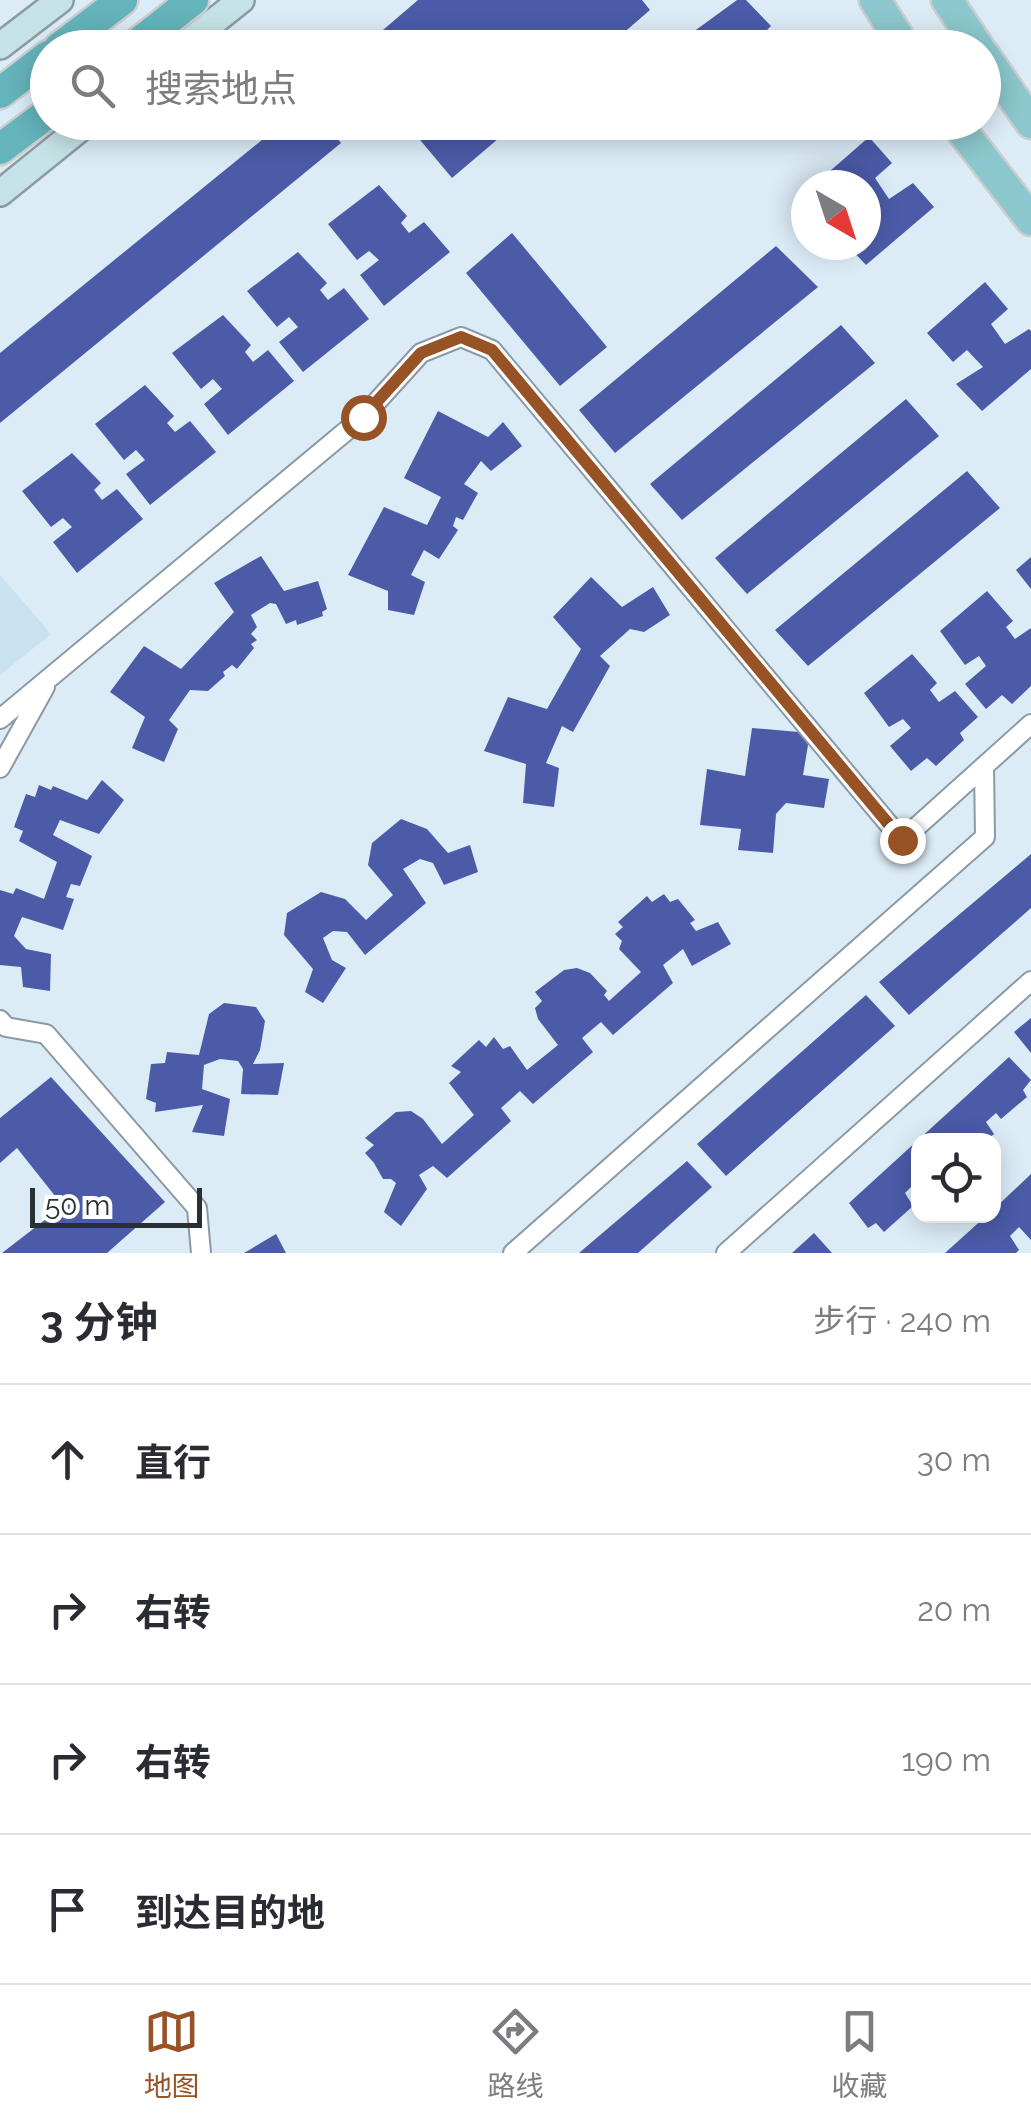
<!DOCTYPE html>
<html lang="zh">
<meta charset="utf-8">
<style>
:root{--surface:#fff;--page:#f2f2f3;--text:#2b2b33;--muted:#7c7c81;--line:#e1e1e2;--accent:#975225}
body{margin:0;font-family:Raleway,"Noto Sans SC",sans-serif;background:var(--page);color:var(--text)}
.controls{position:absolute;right:30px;bottom:30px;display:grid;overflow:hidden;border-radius:20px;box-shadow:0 5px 25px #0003}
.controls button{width:90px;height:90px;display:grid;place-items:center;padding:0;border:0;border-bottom:2px solid var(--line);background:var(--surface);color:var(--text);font:50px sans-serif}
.compass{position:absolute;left:791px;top:170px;width:90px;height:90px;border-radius:50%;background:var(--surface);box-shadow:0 5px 25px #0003;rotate:141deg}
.scale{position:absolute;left:30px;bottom:25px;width:172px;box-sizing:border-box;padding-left:10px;border:5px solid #293034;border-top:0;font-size:28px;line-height:35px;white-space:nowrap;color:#293034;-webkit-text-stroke:8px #fff;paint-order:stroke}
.stop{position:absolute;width:30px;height:30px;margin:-22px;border:8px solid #975225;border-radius:50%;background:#fff}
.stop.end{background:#975225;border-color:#fff;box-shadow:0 2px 10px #0008}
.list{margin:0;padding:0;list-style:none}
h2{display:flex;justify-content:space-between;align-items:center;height:130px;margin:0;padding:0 40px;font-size:42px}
h2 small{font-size:32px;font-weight:400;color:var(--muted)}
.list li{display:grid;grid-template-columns:65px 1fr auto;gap:30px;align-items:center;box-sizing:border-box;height:150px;padding:0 40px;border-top:2px solid var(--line)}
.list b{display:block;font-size:38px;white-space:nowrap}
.list em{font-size:32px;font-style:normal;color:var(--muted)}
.icon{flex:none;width:55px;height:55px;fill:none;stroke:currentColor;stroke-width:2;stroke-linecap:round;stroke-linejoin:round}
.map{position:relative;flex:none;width:1031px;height:1253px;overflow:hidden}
.search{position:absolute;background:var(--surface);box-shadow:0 5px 25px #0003;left:30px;right:30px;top:30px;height:110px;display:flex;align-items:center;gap:25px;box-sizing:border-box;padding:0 35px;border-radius:55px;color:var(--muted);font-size:38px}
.sheet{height:730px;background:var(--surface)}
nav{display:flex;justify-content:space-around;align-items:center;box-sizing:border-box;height:140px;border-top:2px solid var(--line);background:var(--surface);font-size:28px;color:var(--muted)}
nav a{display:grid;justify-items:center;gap:5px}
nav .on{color:var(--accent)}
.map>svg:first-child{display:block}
.built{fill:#cae1f0}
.building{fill:#4b5ba7}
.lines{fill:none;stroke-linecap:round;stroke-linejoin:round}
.minor-casing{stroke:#8b9aa4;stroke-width:22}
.secondary-casing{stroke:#8b9aa4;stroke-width:30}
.primary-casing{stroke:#cccdce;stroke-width:35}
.trunk-casing{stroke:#cccdce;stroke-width:35}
.minor{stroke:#fff;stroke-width:18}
.secondary{stroke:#c5e3e6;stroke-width:25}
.primary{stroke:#8bc7cc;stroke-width:30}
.trunk{stroke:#64b4bb;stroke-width:30}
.route{stroke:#975225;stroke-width:12}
</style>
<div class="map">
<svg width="1031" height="1253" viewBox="0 0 1031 1253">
<rect width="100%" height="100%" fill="#dcecf7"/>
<!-- built -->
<path class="built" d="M0,575L51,634L0,675Z"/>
<!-- building -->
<path class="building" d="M418,0H642L650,10L606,48H362Z
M737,0H746L771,26L757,40L760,48H699L689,35Z
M284,122H325L341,143L0,423V353Z
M405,122H518L452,178Z
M869,137L892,163L875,178L889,199L913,183L934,207L866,265L847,245H866V185H814Z
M379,185L407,216L401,223L409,233L424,222L450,252L384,306L360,275L379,260L369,251L357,260L328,224Z
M512,233L607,347L560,386L466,273Z
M776,246L818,287L615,453L579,410Z
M298,252L327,283L320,290L328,300L344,288L369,319L303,372L279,342L298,327L289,317L277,327L247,291Z
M985,282L1008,309L991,324L1005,344L1029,329L1031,331V369L982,411L956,384L983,367L967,350L953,362L927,333Z
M223,315L251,345L245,352L253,362L268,350L294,381L228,435L204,404L222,389L213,379L201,389L172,353Z
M841,325L875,363L682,520L650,484Z
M145,385L174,416L167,423L175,432L190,421L216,452L150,505L126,474L145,460L136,450L124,460L95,424Z
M906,399L939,436L747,594L715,558Z
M438,411L488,437L503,422L522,446L491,471L481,461L464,484L478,493L463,520L456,517L453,526L458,530L439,559L424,550L411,575L425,582L414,615L388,610V591L348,575L384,507L427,525L441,497L404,478Z
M72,453L101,483L94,490L102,500L117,489L143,519L77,573L53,542L72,527L63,518L51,527L22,491Z
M967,471L1000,508L808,666L775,630Z
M261,556L284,591L318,581L327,609L322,612L323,616L297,625L296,620L286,624L276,604L270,603L251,615L257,627L251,634L257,640L251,644L254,648L237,669L232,665L223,672L225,676L208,691L190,690L169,720L178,729L164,762L132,748L145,717L110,692L144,646L181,669L234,612L214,583Z
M1031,557V589L1016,570Z
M591,577L622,607L653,587L670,615L644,632L630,629L600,656L610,666L573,732L562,726L546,763L559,768L554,807L523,803L526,764L484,751L508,697L547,709L581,649L553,617Z
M987,591L1013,621L1006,627L1015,639L1031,628V686L1012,704L1002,695L986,709L965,684L986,666L979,656L965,665L940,631Z
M912,654L937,683L930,690L939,702L955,691L978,717L960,733L964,740L936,766L927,758L911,771L890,746L911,728L903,719L889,727L864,693Z
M752,728L810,733L803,775L829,779L824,808L786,803L776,814L773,853L738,850L741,829L700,825L707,769L745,776Z
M102,780L124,800L99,834L60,820L53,835L92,856L80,886L71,884L66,897L74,899L63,930L22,917L14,936L26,949L51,954L50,991L23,987L21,967L0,965V890L13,894L16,888L44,899L57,862L19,841L23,831L14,827L26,794L35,797L39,785L51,790L53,786L87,800Z
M401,819L427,829L448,853L470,845L478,872L444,885L433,863L420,859L403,869L426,903L365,955L347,932L333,931L323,938L332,960L346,968L323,1003L305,992L313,969L284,935L287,913L321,892L345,899L366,920L393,895L368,865L372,843Z
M1031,854V908L909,1015L879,982Z
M664,894L670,902L678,899L695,920L690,923L696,931L718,922L731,944L692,966L683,949L663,965L673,983L613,1035L601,1022L582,1038L593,1052L533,1104L520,1091L501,1108L511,1121L447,1178L433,1166L419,1175L427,1189L401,1226L384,1212L396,1183L391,1179H383L374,1163L365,1153L374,1145L365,1138L396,1112L411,1111L423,1119L442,1144L474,1115L449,1083L461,1072L451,1066L479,1040L486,1047L494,1037L503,1049L510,1046L527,1070L558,1045L538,1019L535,1008L542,1001L535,992L564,970L577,968L590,973L607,991L604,995L609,1001L641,972L619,949L622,941L615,934L623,927L618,922L647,896L652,902Z
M866,995L895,1026L726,1176L697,1144Z
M224,1003L256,1007L265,1021L260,1050L253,1064L284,1063L278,1095L241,1094L243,1069L238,1061L220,1059L204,1065L202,1089L230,1099L224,1136L192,1132L203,1105L155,1112L156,1103L146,1099L151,1064L165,1063L167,1052L199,1055L209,1014Z
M1031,1018V1053L1014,1032Z
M1009,1057L1031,1080L1023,1090L1027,1097L1001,1119L996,1113L986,1122L994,1134L987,1140H918V1191L913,1185L905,1193L913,1206L884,1232L876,1223L868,1228L849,1203Z
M51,1077L165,1202L107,1253H2L63,1206L17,1148L0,1163V1118Z
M687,1161L712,1187L638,1253H579Z
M1031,1174V1240L1019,1227L1010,1236L1019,1250L1016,1253H945L986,1216H994V1209Z
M814,1233L832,1253H792Z
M276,1234L286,1253H244Z"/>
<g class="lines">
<!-- minor casing -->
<g class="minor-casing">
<path id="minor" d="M0,719L363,417L421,353L461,337L492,350L902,840L1031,724
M0,768L45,687
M0,1020L6,1027L46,1034L197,1208L201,1253
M513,1253L985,837L984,766
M726,1253L1031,981"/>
</g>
<!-- secondary casing -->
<g class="secondary-casing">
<path id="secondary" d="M0,46L60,0
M181,48L241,0
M0,193L88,122"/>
</g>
<!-- primary casing -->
<g class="primary-casing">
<path id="primary" d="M875,0L905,48
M947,0L979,48
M984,55L1031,123
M955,122L1031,220"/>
</g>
<!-- trunk casing -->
<g class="trunk-casing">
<path id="trunk" d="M59,48L122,0
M132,48L193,0
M0,93L48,56
M0,149L48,113"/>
</g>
<!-- minor -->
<use href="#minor" class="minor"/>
<!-- secondary -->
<use href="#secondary" class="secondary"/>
<!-- primary -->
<use href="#primary" class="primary"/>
<!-- trunk -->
<use href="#trunk" class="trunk"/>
</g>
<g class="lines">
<!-- route -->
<path class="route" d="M363,417L421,353L461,337L492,350L902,840"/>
</g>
</svg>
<div class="controls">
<button><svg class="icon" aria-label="locate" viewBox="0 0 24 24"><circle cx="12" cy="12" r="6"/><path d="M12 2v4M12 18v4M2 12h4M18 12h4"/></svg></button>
</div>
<svg class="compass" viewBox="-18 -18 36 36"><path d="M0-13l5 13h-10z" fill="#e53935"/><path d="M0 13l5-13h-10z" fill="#7c7c81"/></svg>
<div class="scale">50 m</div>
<div class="stop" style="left:363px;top:417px"></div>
<div class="stop end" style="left:902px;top:840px"></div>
<div class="search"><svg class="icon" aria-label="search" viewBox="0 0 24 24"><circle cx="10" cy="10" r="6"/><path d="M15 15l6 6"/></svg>搜索地点</div>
</div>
<section class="sheet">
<h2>3 分钟<small>步行 · 240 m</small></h2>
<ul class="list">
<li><svg class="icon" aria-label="ahead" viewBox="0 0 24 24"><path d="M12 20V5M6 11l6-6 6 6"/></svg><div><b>直行</b></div><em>30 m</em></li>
<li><svg class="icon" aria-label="right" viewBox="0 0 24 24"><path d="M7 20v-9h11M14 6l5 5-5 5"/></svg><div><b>右转</b></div><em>20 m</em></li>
<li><svg class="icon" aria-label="right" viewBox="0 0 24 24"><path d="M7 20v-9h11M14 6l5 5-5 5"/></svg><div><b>右转</b></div><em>190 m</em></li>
<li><svg class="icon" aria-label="arrive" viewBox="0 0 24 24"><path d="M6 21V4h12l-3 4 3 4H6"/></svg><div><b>到达目的地</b></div></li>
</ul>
</section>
<nav>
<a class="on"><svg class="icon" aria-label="map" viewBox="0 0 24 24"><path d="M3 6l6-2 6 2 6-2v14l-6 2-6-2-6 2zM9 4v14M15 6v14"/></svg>地图</a>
<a><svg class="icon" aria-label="directions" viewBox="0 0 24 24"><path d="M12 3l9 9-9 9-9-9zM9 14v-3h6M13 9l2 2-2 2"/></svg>路线</a>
<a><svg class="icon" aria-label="saved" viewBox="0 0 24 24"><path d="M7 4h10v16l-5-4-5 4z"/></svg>收藏</a>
</nav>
